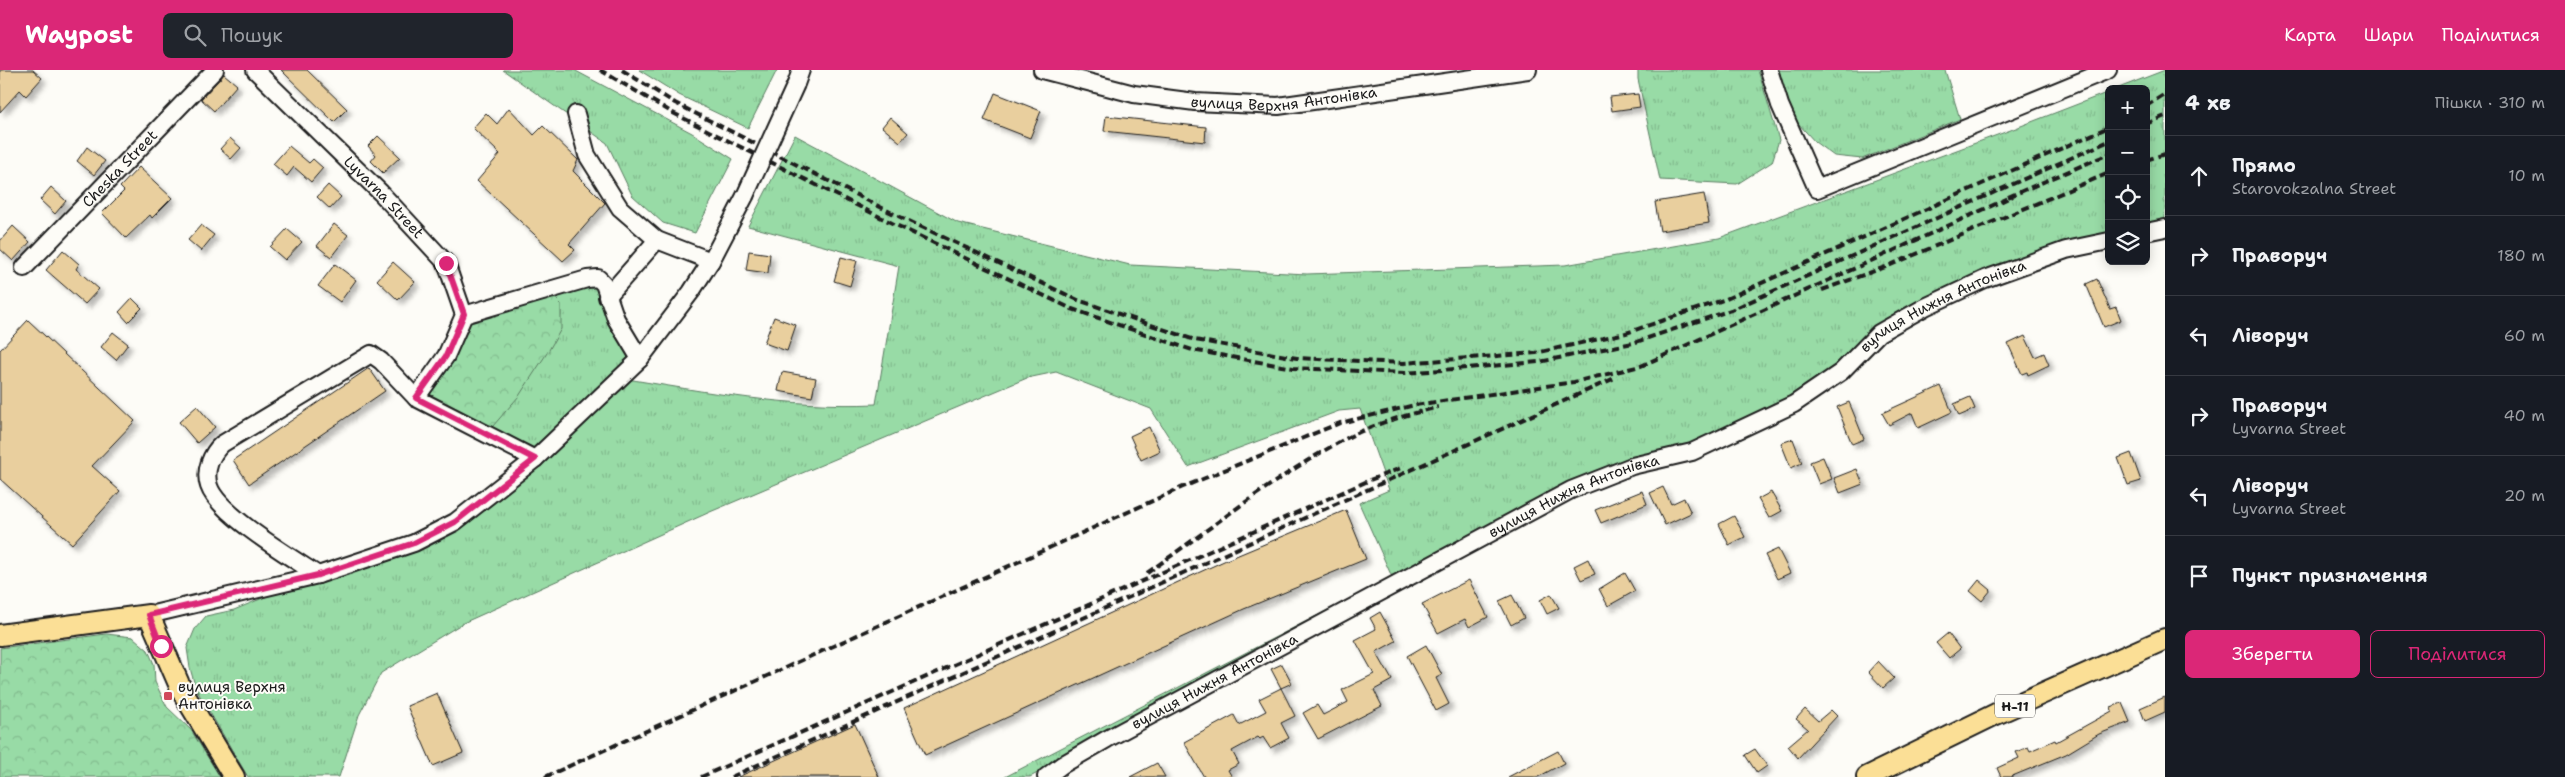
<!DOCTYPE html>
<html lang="uk">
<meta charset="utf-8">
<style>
:root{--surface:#171b24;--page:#20242c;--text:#f1f3f6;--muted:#9ea1a6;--line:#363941;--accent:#db2777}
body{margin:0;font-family:"Shantell Sans",sans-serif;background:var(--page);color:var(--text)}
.controls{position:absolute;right:15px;top:15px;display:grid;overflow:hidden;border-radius:8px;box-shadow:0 2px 12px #0003}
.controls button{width:45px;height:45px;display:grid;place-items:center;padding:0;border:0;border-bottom:1px solid var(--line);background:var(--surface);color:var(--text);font:25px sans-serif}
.stop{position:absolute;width:15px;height:15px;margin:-11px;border:4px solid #db2777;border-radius:50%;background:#fff}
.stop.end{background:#db2777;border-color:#fff;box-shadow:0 1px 5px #0008}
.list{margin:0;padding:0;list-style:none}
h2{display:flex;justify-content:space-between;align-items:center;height:65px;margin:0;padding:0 20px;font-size:21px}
h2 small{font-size:16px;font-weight:400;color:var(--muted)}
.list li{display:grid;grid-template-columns:32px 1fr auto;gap:15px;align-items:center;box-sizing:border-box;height:80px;padding:0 20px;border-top:1px solid var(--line)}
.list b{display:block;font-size:19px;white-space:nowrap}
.list p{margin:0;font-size:16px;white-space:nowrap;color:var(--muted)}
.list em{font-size:16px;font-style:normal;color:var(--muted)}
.actions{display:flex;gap:10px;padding:15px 20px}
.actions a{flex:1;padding:11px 0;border:1px solid var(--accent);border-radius:8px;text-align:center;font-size:18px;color:var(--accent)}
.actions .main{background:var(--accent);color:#fff}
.icon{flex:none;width:28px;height:28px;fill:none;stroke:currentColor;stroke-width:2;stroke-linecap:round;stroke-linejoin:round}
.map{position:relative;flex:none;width:2165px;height:707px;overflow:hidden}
header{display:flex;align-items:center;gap:30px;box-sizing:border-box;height:70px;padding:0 25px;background:var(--accent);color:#fff}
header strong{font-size:24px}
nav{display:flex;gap:28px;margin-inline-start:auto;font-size:18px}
.search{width:350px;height:45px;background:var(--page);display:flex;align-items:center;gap:12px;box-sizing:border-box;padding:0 18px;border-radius:8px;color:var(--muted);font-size:19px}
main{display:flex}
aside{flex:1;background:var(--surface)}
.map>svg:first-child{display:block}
.grass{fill:url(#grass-tufts);stroke:#5a7c61}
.forest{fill:url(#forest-crowns);stroke:#5a7c61}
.building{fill:#e9cf9e;stroke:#1c1c1c;filter:url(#shadow)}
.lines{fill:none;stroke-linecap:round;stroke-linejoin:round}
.minor-casing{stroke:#1c1c1c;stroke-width:20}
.major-casing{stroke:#1c1c1c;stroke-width:24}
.minor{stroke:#fdfcf7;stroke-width:16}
.major{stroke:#fbdf96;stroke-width:20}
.rail{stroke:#1c1c1c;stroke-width:4;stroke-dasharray:8 4;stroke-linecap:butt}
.minor-bridge-casing{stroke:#1c1c1c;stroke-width:20;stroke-linecap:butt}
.minor-bridge{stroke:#fdfcf7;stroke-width:16}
.route{stroke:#db2777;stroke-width:6}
.poi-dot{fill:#d1495b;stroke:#fdfcf7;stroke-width:2}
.labels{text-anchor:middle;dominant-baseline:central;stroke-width:4;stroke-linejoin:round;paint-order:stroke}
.shield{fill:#fdfcf7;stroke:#605f5e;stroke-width:1}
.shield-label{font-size:14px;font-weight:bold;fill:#1c1c1c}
.street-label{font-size:15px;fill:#1c1c1c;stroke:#fdfcf7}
.poi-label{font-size:15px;fill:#1c1c1c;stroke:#fdfcf7;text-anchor:start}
</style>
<header>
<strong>Waypost</strong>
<div class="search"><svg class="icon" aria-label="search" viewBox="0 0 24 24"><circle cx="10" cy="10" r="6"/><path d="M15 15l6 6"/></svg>Пошук</div>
<nav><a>Карта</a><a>Шари</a><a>Поділитися</a></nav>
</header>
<main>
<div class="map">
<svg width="2165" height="707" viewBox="0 0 2165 707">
<defs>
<pattern id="grass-tufts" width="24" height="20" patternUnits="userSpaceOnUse" patternTransform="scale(1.25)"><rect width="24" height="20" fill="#98dba6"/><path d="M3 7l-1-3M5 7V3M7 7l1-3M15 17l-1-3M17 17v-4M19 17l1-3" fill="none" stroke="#82bb8e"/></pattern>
<pattern id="forest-crowns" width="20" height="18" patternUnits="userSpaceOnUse" patternTransform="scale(1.25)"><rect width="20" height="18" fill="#98dba6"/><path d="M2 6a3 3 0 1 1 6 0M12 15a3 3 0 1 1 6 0" fill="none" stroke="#82bb8e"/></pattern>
<filter id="shadow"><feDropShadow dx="4.5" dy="4.5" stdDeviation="2.5" flood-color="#0004"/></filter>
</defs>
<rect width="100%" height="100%" fill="#fdfcf7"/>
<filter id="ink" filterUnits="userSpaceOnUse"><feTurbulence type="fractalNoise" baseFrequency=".02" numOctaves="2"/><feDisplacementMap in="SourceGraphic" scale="10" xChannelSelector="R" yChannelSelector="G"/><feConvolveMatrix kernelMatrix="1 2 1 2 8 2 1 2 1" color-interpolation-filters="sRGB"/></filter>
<g filter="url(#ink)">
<!-- grass -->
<path class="grass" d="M503,0H574L692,63L733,89L695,163L663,153L632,125L607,73Z
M639,0H777L748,58L679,25Z
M1638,0H1758L1779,70L1772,92L1737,114L1660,110L1638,9Z
M1779,0H1945L1960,49L1862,89L1834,86L1815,72L1797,52L1788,33Z
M2165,0V154L2146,158V19H2116Z
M2109,22V167L1923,234L1839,299L1792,331L1690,377L1629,391L1030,707H1005L1392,507L1359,433L1389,420L1360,339L1339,341L1188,397L1151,339L1056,302L1027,308L710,442L463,553L381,603L359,645L339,707H248L196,619L190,598L187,578L195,559L206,546L234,540L318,505L414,473L535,389L486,364L547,220L598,208L640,289L621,308C706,322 790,338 876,334L899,196L748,156L795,65L958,153L1130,195L1307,204L1565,195L1719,168L2008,61Z"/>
<!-- forest -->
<path class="forest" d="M547,220L561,234V259L549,280L519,326L486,364L416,328L464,245Z
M106,564L133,567L148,580L154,594L155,612L167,637L191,660L220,707H0V578Z"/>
<!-- building -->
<path class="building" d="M0,0H33L42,8L26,26L20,20L0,42Z
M281,0H307L347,39L334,52Z
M224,4L237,15L214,41L201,29Z
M995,23L1041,41L1030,68L984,50Z
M1638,24L1640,37L1612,41L1610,27Z
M509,38L534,65L543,56L578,90L573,101L605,133L569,174L575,180L563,191L477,111L500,84L473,58L486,43L497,54Z
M1106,46L1206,57L1205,72L1104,61Z
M890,47L908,63L900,72L882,57Z
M378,66L400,87L383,103L371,91L376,85L368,76Z
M230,68L241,78L231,89L220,79Z
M289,76L309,93L313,89L323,98L311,112L294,97L287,106L273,94Z
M87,77L105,91L94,105L77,91Z
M139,97L172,128L152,148L150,145L126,168L102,143L124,121L120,117Z
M328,115L341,127L330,139L317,127Z
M51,117L66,131L55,144L40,130Z
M1704,124L1709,153L1660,161L1655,132Z
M334,154L348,165L331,187L317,176Z
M201,155L214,165L201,181L188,170Z
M13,156L30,172L13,191L0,179V171Z
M287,159L302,172L285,190L270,177Z
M63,180L79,194L76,199L99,219L85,234L46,200Z
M749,181L770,184L768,203L746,200Z
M841,187L857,191L850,216L834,211Z
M393,192L415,212L398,230L377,210Z
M335,194L356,210L340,232L318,216Z
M2097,209L2110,239L2116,237L2121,250L2104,257L2086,214Z
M132,228L142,238L128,252L119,242Z
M774,247L796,255L787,281L764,273Z
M28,250L135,351L92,396L120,421L72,474L0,409V280Z
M113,262L128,274L116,290L101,277Z
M2025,266L2035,287L2044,283L2049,295L2028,305L2027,302L2022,304L2008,274Z
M369,298L385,321L249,414L233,390Z
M782,302L816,308L812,327L778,321Z
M1941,316L1952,342L1918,358L1912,343L1889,355L1882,343Z
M1970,327L1975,339L1959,346L1954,334Z
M1849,332L1864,369L1852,374L1837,337Z
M197,336L215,357L197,373L179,352Z
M1149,357L1160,381L1141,390L1130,366Z
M1793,369L1802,393L1791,398L1781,373Z
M2131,383L2141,411L2128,415L2118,388Z
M1823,387L1832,409L1819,414L1810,392Z
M1857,399L1863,414L1840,423L1834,408Z
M1663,417L1671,434L1684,428L1691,443L1665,455L1650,423Z
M1642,421L1647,434L1601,453L1595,440Z
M1771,422L1782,441L1769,448L1758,429Z
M1346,440L1366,489L1244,539L925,685L904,638L1224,491Z
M1734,446L1745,467L1729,475L1719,454Z
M1778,479L1790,503L1777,509L1765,485Z
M1588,489L1595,504L1581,510L1574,496Z
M1625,503L1635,521L1608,536L1599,519Z
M1469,510L1488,547L1469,557L1465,549L1438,563L1422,534Z
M1979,510L1991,520L1982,531L1970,521Z
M1551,524L1559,538L1547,544L1540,530Z
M1512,525L1524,548L1511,555L1499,531Z
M1380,542L1396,571L1376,582L1392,610L1374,620L1382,636L1318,669L1303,643L1317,635L1323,645L1348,632L1342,620L1374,604L1355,570L1376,559L1370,548Z
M1948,563L1960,579L1949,588L1936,573Z
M1426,575L1442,605L1436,608L1449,634L1436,641L1407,586Z
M1878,591L1894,608L1883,618L1868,602Z
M1282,594L1292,613L1281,618L1271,599Z
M1281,618L1295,646L1281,653L1289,668L1270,678L1263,667L1260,669L1258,667L1232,681L1239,694L1228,700L1232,707H1204L1184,672L1234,645L1239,655L1266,641L1259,629Z
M437,623L463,683L433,696L407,636Z
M2165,627V642L2145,651L2140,638Z
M2122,633L2130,652L2099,664L2066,684L2010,707H2001L1997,698L2019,688L2016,682L2028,677L2030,681L2055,670L2056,672L2112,641L2111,637Z
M1805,639L1818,651L1831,640L1837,646L1798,688L1788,676L1808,659L1796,649Z
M855,654L879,707H738Z
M1755,679L1767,696L1757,703L1745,685Z
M1558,681L1564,693L1538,707H1508Z
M1157,693L1165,707H1130Z"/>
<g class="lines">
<!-- minor casing -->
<g class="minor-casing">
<g id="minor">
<path id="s1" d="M255,0L381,123L446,193L464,245L446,286L416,328"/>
<path id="s2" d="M1042,0L1134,24L1195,32L1278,36L1528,0"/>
<path d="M1769,0L1780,35L1817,119L2108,0"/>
<path d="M796,14L801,0"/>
<path d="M576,44L587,85L620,138L657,170L711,191"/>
<path d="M2146,162L2165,158"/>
<path id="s3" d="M24,198L215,0"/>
<path d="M607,227L657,170"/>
<path d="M464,245L587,209L598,208L604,214L616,249L640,289"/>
<path d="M318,505C292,488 218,444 209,416C204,401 211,384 222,374L371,284L381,291L416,328L535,389"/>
<path d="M149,545L318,505L414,473L455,452L535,389L640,289L691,222L711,191L745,126"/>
<path id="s4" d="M1046,707L1062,695L1107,669L1571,420L1632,396L1692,382L1794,334L1841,302L1879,263L1925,237L1985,209L2066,180L2109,171"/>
</g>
</g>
<!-- major casing -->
<g class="major-casing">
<path id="major" d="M0,565L149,545L182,621L234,707
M1867,707L1996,644L2165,569"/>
</g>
<!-- minor -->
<use href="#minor" class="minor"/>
<!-- major -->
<use href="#major" class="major"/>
<!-- rail -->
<path class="rail" d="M600,0L673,43L894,154L1072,239L1192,280L1293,298L1405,303L1539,292L1633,273L1731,240L2109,71
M622,0L675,33L896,145L1078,230L1195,270L1297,288L1403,293L1536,283L1626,263L1726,229L2109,57
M2146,36L2165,24
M2146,54L2165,46
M2146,90L2165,84
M2008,127L2109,84
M1822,220L1888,196L2109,103
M1147,503C1213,457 1277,405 1347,368C1376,353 1407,345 1438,337
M545,707L1183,417L1340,353L1415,335L1574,312L1641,296L2013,126
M701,707L1370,410L1401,398
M731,707L1617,307"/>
<!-- minor-bridge casing -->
<g class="minor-bridge-casing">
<path id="minor-bridge" d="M745,126L796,14"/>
</g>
<!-- minor-bridge -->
<use href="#minor-bridge" class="minor-bridge"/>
</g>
</g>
<g class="lines" filter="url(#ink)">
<!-- route -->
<path class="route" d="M161,576L149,545L318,505L414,473L455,452L535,389L416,328L446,286L464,244L446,193"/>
</g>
<!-- markers -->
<rect class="poi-dot" x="163" y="621" width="10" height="10" rx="2.5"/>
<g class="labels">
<!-- shield labels -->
<rect class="shield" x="1995" y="624.5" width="40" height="23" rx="4"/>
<g class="shield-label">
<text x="2015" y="636">Н-11</text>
</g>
<!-- street labels -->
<g class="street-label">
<text stroke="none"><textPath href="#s2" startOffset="246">вулиця Верхня Антонівка</textPath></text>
<text stroke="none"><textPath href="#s3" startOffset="138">Cheska Street</textPath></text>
<text stroke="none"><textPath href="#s1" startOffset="181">Lyvarna Street</textPath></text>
<text stroke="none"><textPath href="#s4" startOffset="1019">вулиця Нижня Антонівка</textPath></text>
<text stroke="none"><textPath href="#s4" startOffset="599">вулиця Нижня Антонівка</textPath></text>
<text stroke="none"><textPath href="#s4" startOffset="194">вулиця Нижня Антонівка</textPath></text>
</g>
<!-- poi labels -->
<g class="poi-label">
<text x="178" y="617">вулиця Верхня<tspan x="178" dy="17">Антонівка</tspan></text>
</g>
</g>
</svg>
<div class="controls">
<button>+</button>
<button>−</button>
<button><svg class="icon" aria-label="locate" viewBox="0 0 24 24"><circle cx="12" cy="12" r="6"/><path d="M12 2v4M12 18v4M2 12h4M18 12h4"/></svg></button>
<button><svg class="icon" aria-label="layers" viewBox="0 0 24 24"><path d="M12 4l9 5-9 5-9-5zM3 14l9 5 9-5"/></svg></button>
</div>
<div class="stop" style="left:161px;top:576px"></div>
<div class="stop end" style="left:446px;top:193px"></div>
</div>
<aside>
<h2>4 хв<small>Пішки · 310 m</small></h2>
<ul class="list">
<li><svg class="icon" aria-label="ahead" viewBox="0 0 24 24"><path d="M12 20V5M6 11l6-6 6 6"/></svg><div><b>Прямо</b><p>Starovokzalna Street</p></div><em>10 m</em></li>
<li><svg class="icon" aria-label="right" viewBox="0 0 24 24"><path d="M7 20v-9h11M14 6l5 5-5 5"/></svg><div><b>Праворуч</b></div><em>180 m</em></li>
<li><svg class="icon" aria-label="left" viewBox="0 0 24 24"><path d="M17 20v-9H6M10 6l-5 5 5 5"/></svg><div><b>Ліворуч</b></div><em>60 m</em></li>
<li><svg class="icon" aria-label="right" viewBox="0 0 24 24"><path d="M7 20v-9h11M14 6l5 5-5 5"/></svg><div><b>Праворуч</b><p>Lyvarna Street</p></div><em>40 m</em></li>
<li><svg class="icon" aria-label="left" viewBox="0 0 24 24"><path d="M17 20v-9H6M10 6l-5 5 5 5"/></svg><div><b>Ліворуч</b><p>Lyvarna Street</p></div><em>20 m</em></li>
<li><svg class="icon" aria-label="arrive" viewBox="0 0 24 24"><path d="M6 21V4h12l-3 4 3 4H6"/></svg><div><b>Пункт призначення</b></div></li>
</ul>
<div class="actions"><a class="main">Зберегти</a><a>Поділитися</a></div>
</aside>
</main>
